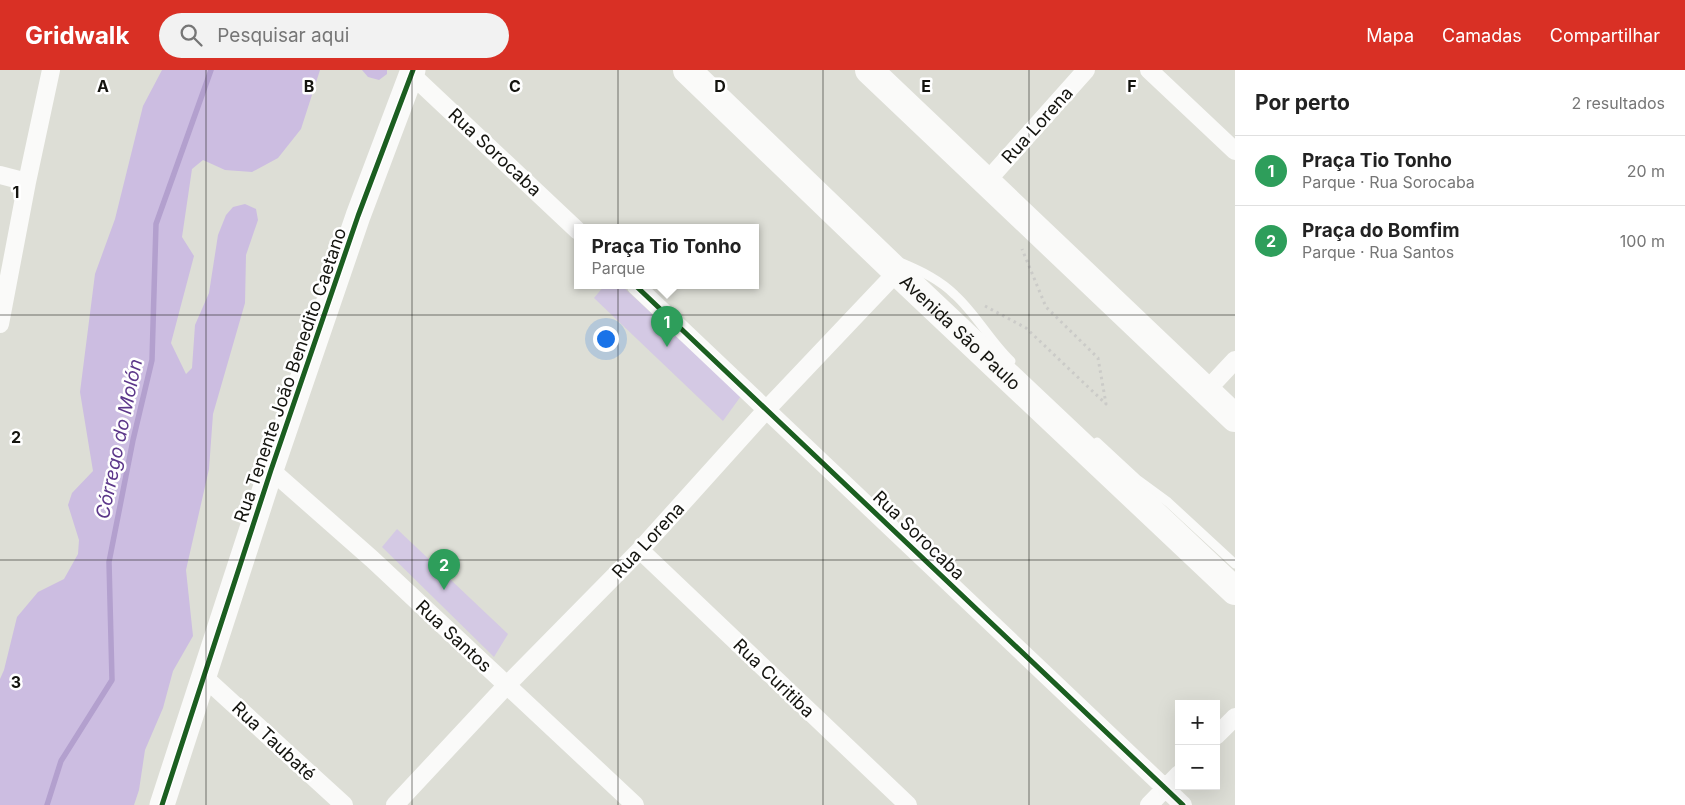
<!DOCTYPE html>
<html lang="pt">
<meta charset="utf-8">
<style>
:root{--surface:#fff;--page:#f2f2f2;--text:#222;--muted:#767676;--line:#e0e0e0;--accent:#d93025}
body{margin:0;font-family:Inter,sans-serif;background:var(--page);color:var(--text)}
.controls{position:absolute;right:15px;bottom:15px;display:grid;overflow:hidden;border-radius:0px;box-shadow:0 5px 20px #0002}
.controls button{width:45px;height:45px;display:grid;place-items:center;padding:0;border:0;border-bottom:1px solid var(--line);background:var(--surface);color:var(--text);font:25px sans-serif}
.you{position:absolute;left:605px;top:268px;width:18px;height:18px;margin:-12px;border:4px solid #fff;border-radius:50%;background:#1a73e8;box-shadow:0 0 0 8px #1a73e833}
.badge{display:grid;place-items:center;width:32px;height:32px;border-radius:50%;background:var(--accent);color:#fff;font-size:16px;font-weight:700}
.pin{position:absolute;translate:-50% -41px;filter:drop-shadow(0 1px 2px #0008)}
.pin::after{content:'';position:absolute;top:26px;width:18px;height:15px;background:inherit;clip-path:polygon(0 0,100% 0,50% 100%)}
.popup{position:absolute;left:574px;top:154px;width:185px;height:65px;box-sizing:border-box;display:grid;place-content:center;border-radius:0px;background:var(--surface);filter:drop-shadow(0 1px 4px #0005);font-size:16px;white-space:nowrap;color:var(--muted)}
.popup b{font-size:19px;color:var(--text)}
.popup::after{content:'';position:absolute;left:50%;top:100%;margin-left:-10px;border:10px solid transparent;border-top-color:var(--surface)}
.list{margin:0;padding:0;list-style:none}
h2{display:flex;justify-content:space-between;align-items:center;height:65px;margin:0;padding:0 20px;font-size:21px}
h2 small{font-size:16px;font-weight:400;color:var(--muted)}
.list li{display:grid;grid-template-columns:32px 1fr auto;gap:15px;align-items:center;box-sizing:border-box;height:70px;padding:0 20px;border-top:1px solid var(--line)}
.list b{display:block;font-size:19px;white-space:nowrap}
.list p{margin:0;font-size:16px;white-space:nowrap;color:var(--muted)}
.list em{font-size:16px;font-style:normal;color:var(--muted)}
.icon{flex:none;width:28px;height:28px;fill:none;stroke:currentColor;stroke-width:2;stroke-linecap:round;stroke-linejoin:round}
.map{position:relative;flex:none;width:1235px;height:735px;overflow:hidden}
header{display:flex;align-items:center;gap:30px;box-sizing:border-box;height:70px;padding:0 25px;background:var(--accent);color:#fff}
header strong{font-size:24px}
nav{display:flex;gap:28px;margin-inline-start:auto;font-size:18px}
.search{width:350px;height:45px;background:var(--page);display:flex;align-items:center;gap:12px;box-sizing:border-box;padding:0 18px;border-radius:28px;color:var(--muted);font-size:19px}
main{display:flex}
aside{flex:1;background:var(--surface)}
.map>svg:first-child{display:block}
.green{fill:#d4c9e4}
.forest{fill:#ccbde1}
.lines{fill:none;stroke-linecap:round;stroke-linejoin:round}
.stream{stroke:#b3a0ce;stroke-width:5.5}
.path{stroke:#cbcbc8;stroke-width:3;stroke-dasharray:2.5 4;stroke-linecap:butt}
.lane{stroke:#fafaf9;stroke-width:9}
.street{stroke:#fafaf9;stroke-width:18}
.secondary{stroke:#fafaf9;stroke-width:25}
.primary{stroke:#fafaf9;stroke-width:28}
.cycleway-casing{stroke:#fff;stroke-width:8}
.cycleway{stroke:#1b5e20;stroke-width:5}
.grid{fill:none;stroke:#14140f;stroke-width:1;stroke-opacity:0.55}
.labels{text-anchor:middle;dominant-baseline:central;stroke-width:5;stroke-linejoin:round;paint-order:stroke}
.street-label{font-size:18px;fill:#14140f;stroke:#fff}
.water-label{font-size:19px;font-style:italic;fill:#5c378a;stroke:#fff}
.grid-label{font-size:16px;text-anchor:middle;font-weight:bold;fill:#14140f;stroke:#fff;stroke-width:5;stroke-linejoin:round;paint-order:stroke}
</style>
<header>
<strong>Gridwalk</strong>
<div class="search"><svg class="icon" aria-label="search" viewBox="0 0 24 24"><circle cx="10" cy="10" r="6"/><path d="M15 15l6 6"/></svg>Pesquisar aqui</div>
<nav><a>Mapa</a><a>Camadas</a><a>Compartilhar</a></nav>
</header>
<main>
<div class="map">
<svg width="1235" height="735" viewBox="0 0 1235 735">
<rect width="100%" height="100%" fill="#ddded6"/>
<!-- green -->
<path class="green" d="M604,216H622L741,326L723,351L594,228Z
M397,459L508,564L494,587L382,477Z"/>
<!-- forest -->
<path class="forest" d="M162,0H320L301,59L278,88L252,102L225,100L203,90L192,99L182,167L194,186L171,273L186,304L192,298L195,255L209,223L218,165L226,145L233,137L245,134L256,139L258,150L246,185L245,233L213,344L209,399L186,500L193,566L173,601L163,638L145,680L139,720L134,735H0V609L4,600L17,547L38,522L64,509L78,484L79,470L68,435L72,423L93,401L80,322L95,204L115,149L143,36Z
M362,0H387V4L379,10L368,7Z"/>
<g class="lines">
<!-- stream -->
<path class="stream" d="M47,735L61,691L112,610L109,492L133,370L152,290L156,154L211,0"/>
<!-- path -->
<path class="path" d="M985,236L1026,258L1106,334L1098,288L1046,237L1022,179"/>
<!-- lane -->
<path class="lane" d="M902,193C921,201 940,210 955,225C976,244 990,271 1011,291
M1097,372L1138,410L1168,432L1235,494"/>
<!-- street -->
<path class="street" d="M1149,0L1235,81
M411,4L578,161
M0,105L27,112
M987,111L1086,0
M636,216L1183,735
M0,254L27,112L51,0
M1206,321L1235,290
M271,400L372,489L635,735
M640,480L908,735
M204,607L344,735
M1216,666L1235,647
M395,735L507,615L640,480L767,339L897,202
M1149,735L1179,704"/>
<!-- secondary -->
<path class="secondary" d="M162,735L271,400L358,146L413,0"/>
<!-- primary -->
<g class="primary">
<path id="s1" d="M687,0L897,202L1235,521"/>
<path d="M869,0L1235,348"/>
</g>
<!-- cycleway casing -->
<g class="cycleway-casing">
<path id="cycleway" d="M636,216L1183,735
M162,735L271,400L358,146L413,0"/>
</g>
<!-- cycleway -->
<use href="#cycleway" class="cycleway"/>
</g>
<!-- grid -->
<path class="grid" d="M206,0V735M412,0V735M618,0V735M823,0V735M1029,0V735M0,245H1235M0,490H1235"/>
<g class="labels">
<!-- street labels -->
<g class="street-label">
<text transform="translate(1037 55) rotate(-48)">Rua Lorena</text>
<text transform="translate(495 82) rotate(43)">Rua Sorocaba</text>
<text stroke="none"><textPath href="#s1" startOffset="379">Avenida São Paulo</textPath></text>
<text transform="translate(290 305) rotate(-71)">Rua Tenente João Benedito Caetano</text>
<text transform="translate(919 465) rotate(44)">Rua Sorocaba</text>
<text transform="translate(648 470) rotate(-47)">Rua Lorena</text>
<text transform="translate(454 566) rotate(43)">Rua Santos</text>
<text transform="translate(774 608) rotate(44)">Rua Curitiba</text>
<text transform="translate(274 671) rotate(43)">Rua Taubaté</text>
</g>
<!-- water labels -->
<g class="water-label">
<text transform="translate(119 369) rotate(-78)">Córrego do Molón</text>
</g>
</g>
<g class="grid-label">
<text x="103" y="22">A</text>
<text x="309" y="22">B</text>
<text x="515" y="22">C</text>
<text x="720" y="22">D</text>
<text x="926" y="22">E</text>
<text x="1132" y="22">F</text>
<text x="16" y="128">1</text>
<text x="16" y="373">2</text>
<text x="16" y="618">3</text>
</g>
</svg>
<div class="controls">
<button>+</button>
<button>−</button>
</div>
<div class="you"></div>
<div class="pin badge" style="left:667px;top:277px;background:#2e9e5b">1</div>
<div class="popup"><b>Praça Tio Tonho</b>Parque</div>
<div class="pin badge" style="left:444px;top:520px;background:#2e9e5b">2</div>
</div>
<aside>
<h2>Por perto<small>2 resultados</small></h2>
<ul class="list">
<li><span class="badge" style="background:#2e9e5b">1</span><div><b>Praça Tio Tonho</b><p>Parque · Rua Sorocaba</p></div><em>20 m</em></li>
<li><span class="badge" style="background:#2e9e5b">2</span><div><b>Praça do Bomfim</b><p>Parque · Rua Santos</p></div><em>100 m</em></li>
</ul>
</aside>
</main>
